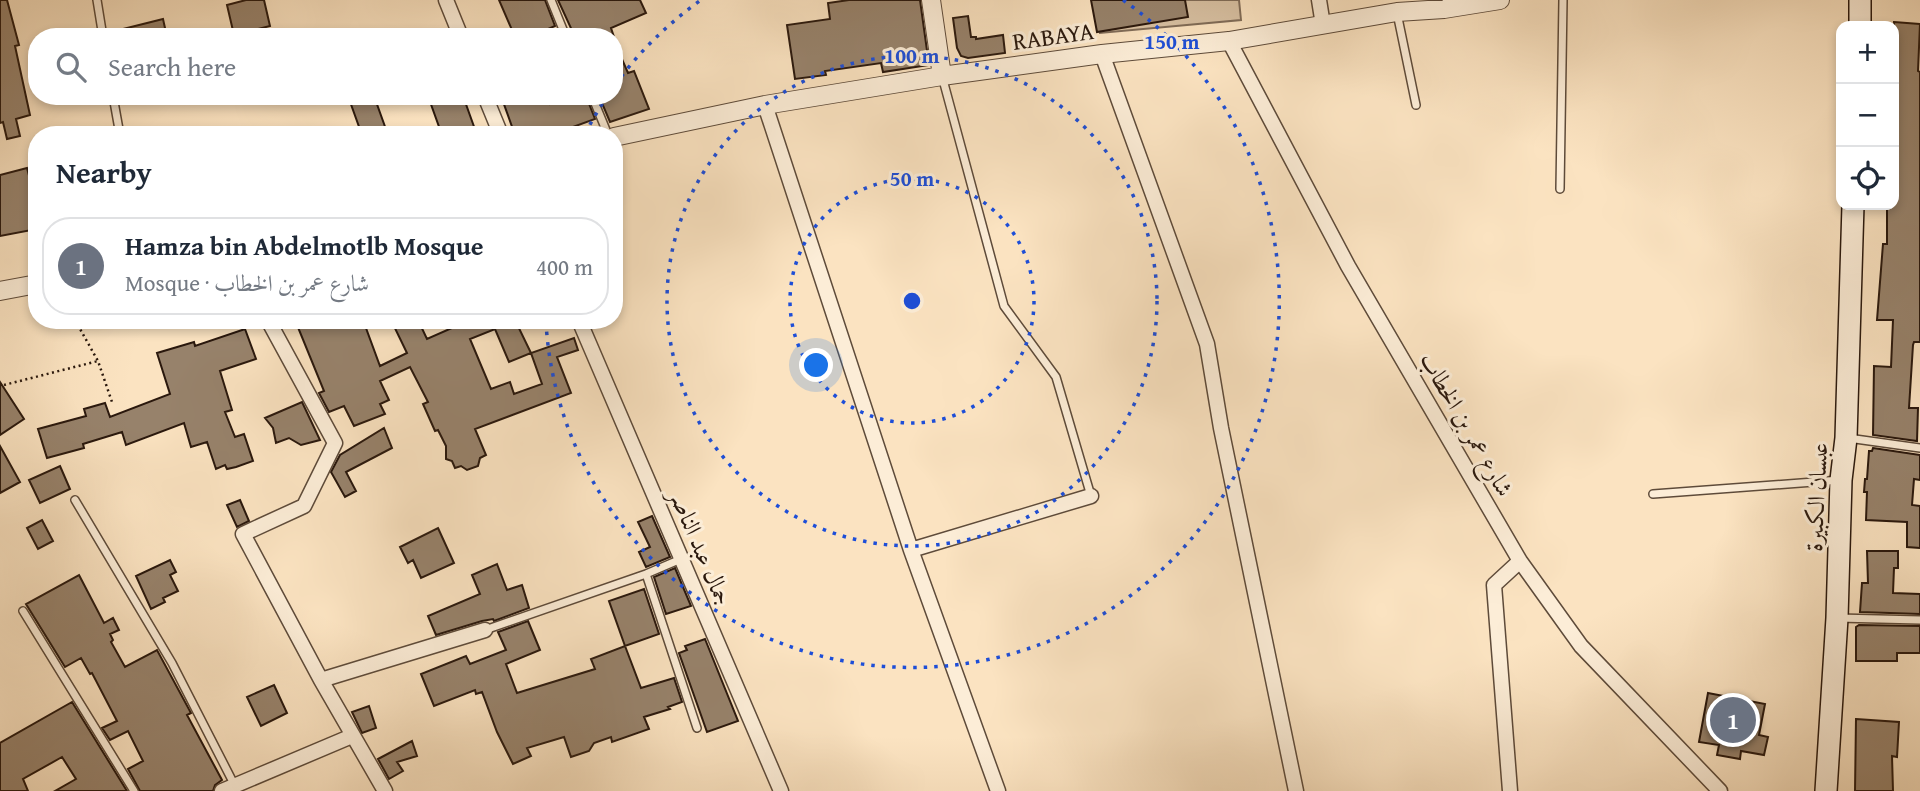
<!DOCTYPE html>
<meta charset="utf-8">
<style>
:root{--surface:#fff;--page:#f6f6f7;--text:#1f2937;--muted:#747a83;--line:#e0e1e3;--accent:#8f2418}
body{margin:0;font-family:"Gentium Book Plus",Amiri,serif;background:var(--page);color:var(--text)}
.controls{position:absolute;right:21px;top:21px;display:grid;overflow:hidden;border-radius:14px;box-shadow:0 4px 10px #0003}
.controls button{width:63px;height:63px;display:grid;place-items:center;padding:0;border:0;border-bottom:2px solid var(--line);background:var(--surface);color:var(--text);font:35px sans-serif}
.you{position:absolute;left:817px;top:366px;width:24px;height:24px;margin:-18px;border:5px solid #fff;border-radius:50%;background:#1a73e8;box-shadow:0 0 0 10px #1a73e833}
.badge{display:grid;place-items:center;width:46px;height:46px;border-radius:50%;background:var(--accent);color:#fff;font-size:23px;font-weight:700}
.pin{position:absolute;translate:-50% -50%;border:4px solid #fff;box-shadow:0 2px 7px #0006}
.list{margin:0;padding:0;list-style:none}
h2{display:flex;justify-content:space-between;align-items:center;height:91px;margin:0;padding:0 28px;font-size:30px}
h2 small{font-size:23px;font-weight:400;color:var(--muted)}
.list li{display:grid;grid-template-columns:46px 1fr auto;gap:21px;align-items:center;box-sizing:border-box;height:98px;margin:0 14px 14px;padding:0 14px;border:2px solid var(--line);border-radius:28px}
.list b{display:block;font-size:26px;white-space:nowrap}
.list p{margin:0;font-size:23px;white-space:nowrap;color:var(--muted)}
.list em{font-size:23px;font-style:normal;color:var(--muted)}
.icon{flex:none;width:38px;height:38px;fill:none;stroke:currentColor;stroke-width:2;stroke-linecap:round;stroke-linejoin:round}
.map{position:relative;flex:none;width:1920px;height:791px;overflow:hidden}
.search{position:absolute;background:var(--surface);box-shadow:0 4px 10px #0003;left:28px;top:28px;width:595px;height:77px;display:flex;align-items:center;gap:18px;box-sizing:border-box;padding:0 24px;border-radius:28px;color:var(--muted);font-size:26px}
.panel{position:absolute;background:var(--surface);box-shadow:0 4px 10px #0003;left:28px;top:126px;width:595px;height:203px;border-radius:28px}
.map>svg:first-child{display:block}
.green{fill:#d7c0a2;stroke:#806c58;stroke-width:2}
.building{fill:#97826b;stroke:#2a180d;stroke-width:2}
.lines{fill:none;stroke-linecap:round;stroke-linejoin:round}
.service-casing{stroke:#5e4b3a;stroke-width:10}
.minor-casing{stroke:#5e4b3a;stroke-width:17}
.tertiary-casing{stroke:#5e4b3a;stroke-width:20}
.secondary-casing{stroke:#2a180d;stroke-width:24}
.path{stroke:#2a180d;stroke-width:2.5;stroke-dasharray:2 3.5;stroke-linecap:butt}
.service{stroke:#fcedd7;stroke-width:7}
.minor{stroke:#fcedd7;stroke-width:14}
.tertiary{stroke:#fcedd7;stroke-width:18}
.secondary{stroke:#fcedd7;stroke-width:21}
.ring{fill:none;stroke:#1d4ed8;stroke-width:3.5;stroke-dasharray:3.5 7}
.labels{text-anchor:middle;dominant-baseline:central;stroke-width:6;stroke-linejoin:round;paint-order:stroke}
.street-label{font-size:24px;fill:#2a180d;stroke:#fcedd7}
.centre{fill:#1d4ed8;stroke:#fcedd7;stroke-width:3.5}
.ring-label{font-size:21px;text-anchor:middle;font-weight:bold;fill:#1d4ed8;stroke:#fcedd7;stroke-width:6;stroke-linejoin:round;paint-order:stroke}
</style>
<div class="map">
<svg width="1920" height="791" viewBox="0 0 1920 791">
<rect width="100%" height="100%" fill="#fbe3c1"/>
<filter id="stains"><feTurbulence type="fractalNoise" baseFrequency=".00286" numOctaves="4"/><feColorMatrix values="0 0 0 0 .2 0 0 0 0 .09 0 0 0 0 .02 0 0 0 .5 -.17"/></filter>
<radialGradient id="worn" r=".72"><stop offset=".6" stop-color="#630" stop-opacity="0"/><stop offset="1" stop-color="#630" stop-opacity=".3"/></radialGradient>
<!-- green -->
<path class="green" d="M1097,0H1239L1241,20L1100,33Z"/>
<!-- building -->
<path class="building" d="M0,0H7L19,45L15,46L30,115L16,119L20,136L7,139L3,122L0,123Z
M246,0H264L270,26L234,35L227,5Z
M499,0H545L555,26L530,37H515Z
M558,0H640L646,13L611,28L614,37H575Z
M849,0H920L929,65L883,72L881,63L825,71L826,75L795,79L787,25L830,19L828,3Z
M1091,0H1185L1188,17L1097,32Z
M968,16L971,37H976V39L1003,35L1005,53L968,58L961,56L957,48L953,18Z
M163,19L167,37H112L111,32Z
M1894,22L1920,24L1918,71L1920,72V342H1914L1913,345L1909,408H1918L1917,441L1873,435L1874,366L1891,367L1893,320H1877L1883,244H1887V205H1894Z
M614,41L628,73L634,71L649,109L610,122L599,96H614Z
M348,96H374L388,135H362Z
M428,96H463L477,135H442Z
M501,96H547L550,104L570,96H586L595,119L551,135H515Z
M27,168L31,183L37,182V229L0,236V175Z
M295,320H363L380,366L407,353L391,320H418L427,339L470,320H515L531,353L509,362L495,329L470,339L491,389L510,382L514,394L542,384L531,353L574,338L578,350L557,357L571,393L475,429L486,455L480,458L478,466L467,470L461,466L455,468L452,461L446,459V446L438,430L435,431L423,404L428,402L410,367L380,381L389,400L380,404L385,414L354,426L344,406L329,412L319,393L324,391Z
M245,329L256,359L220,371L232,410L225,412L235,437L244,434L253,461L236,467L227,469L225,465L216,469L207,442L191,447L184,423L126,445L122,432L83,444L84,448L47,458L38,429L86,416L84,409L105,403L110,417L170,394L157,353L194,342L195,346Z
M0,382L24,419L0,435Z
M302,402L320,440L301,445L289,438L276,443L273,428L265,418Z
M384,428L392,448L346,472L356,491L345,497L331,472L340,455Z
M0,446L20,482L0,493Z
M1873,448L1920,455V480L1914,479L1912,505L1920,506V548L1907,547V522L1866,520L1867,492H1864L1865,479H1867L1869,451H1872Z
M60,466L70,489L40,503L29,480Z
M240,500L249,521L237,527L227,505Z
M652,516L670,557L646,567L639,552L650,547L638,522Z
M42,520L53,541L38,549L27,528Z
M438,528L454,563L421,578L413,560L408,563L400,547Z
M1867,551H1898V568H1894L1893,593L1920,594V614L1860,612L1862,583H1868Z
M170,560L176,572L170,575L178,591L163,598L165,602L151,609L136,576Z
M497,564L507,590L522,585L529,608L494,621L493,619L482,621L436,635L428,616L480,594L472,575Z
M675,568L691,606L666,614L654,577Z
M79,575L104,623L113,618L119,630L110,634L113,640L111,642L125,667L157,650L191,713L187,715L222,780L215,785L213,791H140L128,769L143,761L128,731L110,740L102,728L117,721L92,673L90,674L81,658L65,667L26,604Z
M644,589L659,634L625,646L609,601Z
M528,621L540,650L506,664L517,693L595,669L591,659L625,646L641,688L674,678L682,702L668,707L670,709L644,717L649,729L612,742L611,737L594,743L589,751L571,757L564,737L527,748L531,756L513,764L497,732L482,692L476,694L475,690L434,706L421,674L466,656L470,664L506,650L498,632Z
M1859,625L1920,626V653H1897V661H1856V627Z
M705,639L738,721L707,732L679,653L687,650L685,646Z
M274,685L287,713L261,726L247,697Z
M1708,693L1765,704L1759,735L1768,737L1764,755L1741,751L1740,759L1717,755L1719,745L1699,742Z
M72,702L127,791H55L76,779L62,757L23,779L28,791H0V743Z
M369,706L376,728L362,733L352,712Z
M1856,719L1899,722L1897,757L1892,756L1893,791H1855Z
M412,741L417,756L397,762L403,771L389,779L378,759Z"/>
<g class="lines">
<!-- service casing -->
<g class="service-casing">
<path id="service" d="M97,0L103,37
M551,0L566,37
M1397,13L1416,105
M942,76L1004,306L1056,377L1091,496
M113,96L120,135
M592,96L608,135
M1560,189L1563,0
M1848,438L1920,448
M1653,494L1840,480
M75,500L172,663L235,786
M646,574L697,728
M23,611L134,791
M1838,618L1920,620
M485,630L646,574L681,559"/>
</g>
<!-- minor casing -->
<g class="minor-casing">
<path id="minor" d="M446,0L461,37
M1319,0L1323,25
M1229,41L1348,266L1520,561L1581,646L1720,791
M1102,54L1207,344L1221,428L1296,791
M485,96L501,135
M765,105L911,550L998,791
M268,320L335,443L304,506L243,534L321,680L385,791
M579,320L781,791
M911,550L1091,496
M321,680L485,630
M222,791L352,736
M1510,791L1494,585L1520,561"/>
</g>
<!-- tertiary casing -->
<g class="tertiary-casing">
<path id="tertiary" d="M931,0L942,76
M614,137L765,105L942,76L1102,54L1229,41L1397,12L1444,9L1500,0
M0,291L37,284"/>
</g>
<!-- secondary casing -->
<g class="secondary-casing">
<path id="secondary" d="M1860,26V0
M1826,791L1837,618L1841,480L1846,438L1853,205"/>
</g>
<!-- path -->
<path class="path" d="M75,320L98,361L112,402
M4,385L98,361"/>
<!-- service -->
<use href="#service" class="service"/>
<!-- minor -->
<use href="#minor" class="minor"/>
<!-- tertiary -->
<use href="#tertiary" class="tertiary"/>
<!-- secondary -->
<use href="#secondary" class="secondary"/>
</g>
<!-- distance rings -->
<g class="ring">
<circle cx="912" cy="301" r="122"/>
<circle cx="912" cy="301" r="245"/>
<path d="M585 134A367 367 0 0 1 606 98M615 85A367 367 0 0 1 701 0M1123 0A367 367 0 1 1 546 323"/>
</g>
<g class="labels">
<!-- street labels -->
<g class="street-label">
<text transform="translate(1053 36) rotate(-8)">RABAYA</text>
<text transform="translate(1467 424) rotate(60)">شارع عمر بن الخطاب</text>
<text transform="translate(1816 497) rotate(-87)">عبسان الكبيرة</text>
<text transform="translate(701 547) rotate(67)">جمال عبد الناصر</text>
</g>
</g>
<circle cx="912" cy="301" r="10" class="centre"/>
<g class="ring-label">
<text x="1172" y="49">150 m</text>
<text x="912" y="63">100 m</text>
<text x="912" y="186">50 m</text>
</g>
<rect width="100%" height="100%" filter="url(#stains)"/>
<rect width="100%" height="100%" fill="url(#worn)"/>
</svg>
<div class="controls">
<button>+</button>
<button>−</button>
<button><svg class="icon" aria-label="locate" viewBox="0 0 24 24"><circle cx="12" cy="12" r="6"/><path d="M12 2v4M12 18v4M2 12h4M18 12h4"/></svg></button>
</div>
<div class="you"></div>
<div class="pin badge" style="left:1733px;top:720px;background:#6b7280">1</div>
<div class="search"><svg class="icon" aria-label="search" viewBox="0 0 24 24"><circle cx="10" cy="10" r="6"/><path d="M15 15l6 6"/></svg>Search here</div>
<section class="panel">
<h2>Nearby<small></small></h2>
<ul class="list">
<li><span class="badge" style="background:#6b7280">1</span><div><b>Hamza bin Abdelmotlb Mosque</b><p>Mosque · شارع عمر بن الخطاب</p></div><em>400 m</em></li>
</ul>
</section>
</div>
